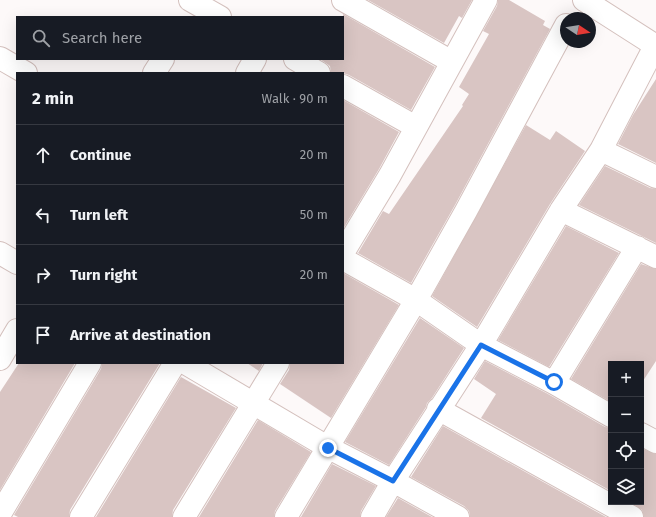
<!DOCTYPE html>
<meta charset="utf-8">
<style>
:root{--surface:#171b24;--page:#20242c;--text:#f1f3f6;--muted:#9ea1a6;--line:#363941}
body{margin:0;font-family:"Fira Sans",sans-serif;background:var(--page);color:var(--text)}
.controls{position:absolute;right:12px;bottom:12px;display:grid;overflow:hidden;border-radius:0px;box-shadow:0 4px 16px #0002}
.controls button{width:36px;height:36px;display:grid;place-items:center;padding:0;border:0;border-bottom:1px solid var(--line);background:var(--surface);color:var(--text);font:20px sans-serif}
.compass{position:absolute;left:560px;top:12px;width:36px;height:36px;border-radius:50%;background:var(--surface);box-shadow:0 4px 16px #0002;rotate:102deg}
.stop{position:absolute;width:12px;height:12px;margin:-9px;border:3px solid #1a73e8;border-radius:50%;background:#fff}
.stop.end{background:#1a73e8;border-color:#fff;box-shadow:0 1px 4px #0008}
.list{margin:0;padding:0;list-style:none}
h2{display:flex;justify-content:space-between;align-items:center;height:52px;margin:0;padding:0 16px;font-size:17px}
h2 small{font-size:13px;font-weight:400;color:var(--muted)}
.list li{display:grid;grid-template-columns:26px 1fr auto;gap:12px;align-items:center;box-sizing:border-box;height:60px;padding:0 16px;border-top:1px solid var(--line)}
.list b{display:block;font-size:15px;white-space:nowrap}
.list em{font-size:13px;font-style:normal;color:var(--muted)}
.icon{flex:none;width:22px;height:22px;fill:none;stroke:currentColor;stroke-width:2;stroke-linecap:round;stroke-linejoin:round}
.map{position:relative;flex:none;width:656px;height:517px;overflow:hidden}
.search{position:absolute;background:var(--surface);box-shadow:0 4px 16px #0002;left:16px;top:16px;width:328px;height:44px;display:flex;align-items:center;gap:10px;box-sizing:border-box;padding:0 14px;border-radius:0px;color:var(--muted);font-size:15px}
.panel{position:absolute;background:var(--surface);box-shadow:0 4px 16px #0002;left:16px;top:72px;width:328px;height:292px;border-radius:0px}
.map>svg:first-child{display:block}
.building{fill:#d9c5c3}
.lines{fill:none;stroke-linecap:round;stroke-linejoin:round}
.minor-casing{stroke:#d4c0bd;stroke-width:24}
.minor{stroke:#fff;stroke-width:22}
.route{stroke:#1a73e8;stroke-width:5}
</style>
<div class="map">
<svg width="656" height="517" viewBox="0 0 656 517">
<rect width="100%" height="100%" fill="#fdf9f9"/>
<!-- building -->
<path class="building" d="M368,0H472L462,18L459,16L444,43Z
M498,0H509L545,21L543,25L550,29L455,205L411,283L358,253L383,211L389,214L463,106L462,105L469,94L459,87L489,34L483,31L497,6Z
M343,14L435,67L411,110L349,75L343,73H331L330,66L320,59H343Z
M656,79V163L618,144L633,115Z
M343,100L399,132L379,169L343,229Z
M526,125L550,140L556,131L585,151L550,204L477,327L432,296Z
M605,166L650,188L656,189V243L579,205Z
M566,226L619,253L549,367L498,340Z
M641,264L656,269V361L641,384V364H611V402L571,379Z
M343,273L399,305L331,418L280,384L289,370L290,363H343Z
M420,318L464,348L432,398L427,403L426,407L389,465L345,442Z
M485,361L548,394L605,427L611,428V491L481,418L496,394L474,379Z
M19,363H75L0,490V392Z
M102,363H160L70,510L69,517H18L14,515L101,369Z
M247,363H263L259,371Z
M181,377L236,408L173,510L172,517H96Z
M258,420L311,452L275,511L274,517H199Z
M443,426L606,517H470L469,511L464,506L411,477Z
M641,448L656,454V517H644L642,510L631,502H641Z
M332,464L376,486L361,511L360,517H301Z
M398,498L432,517H386Z"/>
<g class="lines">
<!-- minor casing -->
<g class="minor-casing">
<path id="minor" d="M190,0L220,17
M343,0L452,62
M584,0L656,46
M0,58L26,73
M295,59L319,73
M154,73L163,59
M247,73L255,59
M343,86L416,127
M601,150L656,177
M561,210L656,257
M0,253L17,263
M343,253L390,175L486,0
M343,259L416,300L481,345L554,383L611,416
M0,359L17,330
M185,363L329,448L393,481L458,517
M554,383L637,247
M438,409L632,517
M641,434L656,442
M0,514L90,363
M81,517L175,363
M184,517L278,363
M286,517L416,300L466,211L566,25
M372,517L393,481L481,345L561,210L601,150L655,46"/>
</g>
<!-- minor -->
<use href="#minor" class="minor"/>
</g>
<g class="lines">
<!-- route -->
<path class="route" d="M328,448L393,481L481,345L554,382"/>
</g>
</svg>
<div class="controls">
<button>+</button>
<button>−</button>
<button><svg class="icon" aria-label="locate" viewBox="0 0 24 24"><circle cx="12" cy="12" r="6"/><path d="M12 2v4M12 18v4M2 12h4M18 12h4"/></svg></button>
<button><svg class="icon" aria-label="layers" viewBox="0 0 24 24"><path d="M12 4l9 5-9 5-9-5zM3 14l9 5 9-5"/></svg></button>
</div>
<svg class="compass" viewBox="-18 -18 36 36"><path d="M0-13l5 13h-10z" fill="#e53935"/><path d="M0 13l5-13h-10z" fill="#9ea1a6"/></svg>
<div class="stop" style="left:554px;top:382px"></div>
<div class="stop end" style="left:328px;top:448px"></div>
<div class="search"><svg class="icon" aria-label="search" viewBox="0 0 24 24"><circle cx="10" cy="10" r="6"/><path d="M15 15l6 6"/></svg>Search here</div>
<section class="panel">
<h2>2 min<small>Walk · 90 m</small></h2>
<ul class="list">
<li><svg class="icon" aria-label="ahead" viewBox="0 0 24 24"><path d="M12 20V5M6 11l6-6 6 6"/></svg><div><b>Continue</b></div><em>20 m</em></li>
<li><svg class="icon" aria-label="left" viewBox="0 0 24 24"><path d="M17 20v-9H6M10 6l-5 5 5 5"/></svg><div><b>Turn left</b></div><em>50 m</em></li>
<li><svg class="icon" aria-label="right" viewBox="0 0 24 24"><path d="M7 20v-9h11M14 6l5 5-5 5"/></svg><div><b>Turn right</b></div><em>20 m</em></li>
<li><svg class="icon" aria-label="arrive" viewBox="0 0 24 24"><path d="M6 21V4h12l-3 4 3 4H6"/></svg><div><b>Arrive at destination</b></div></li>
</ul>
</section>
</div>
